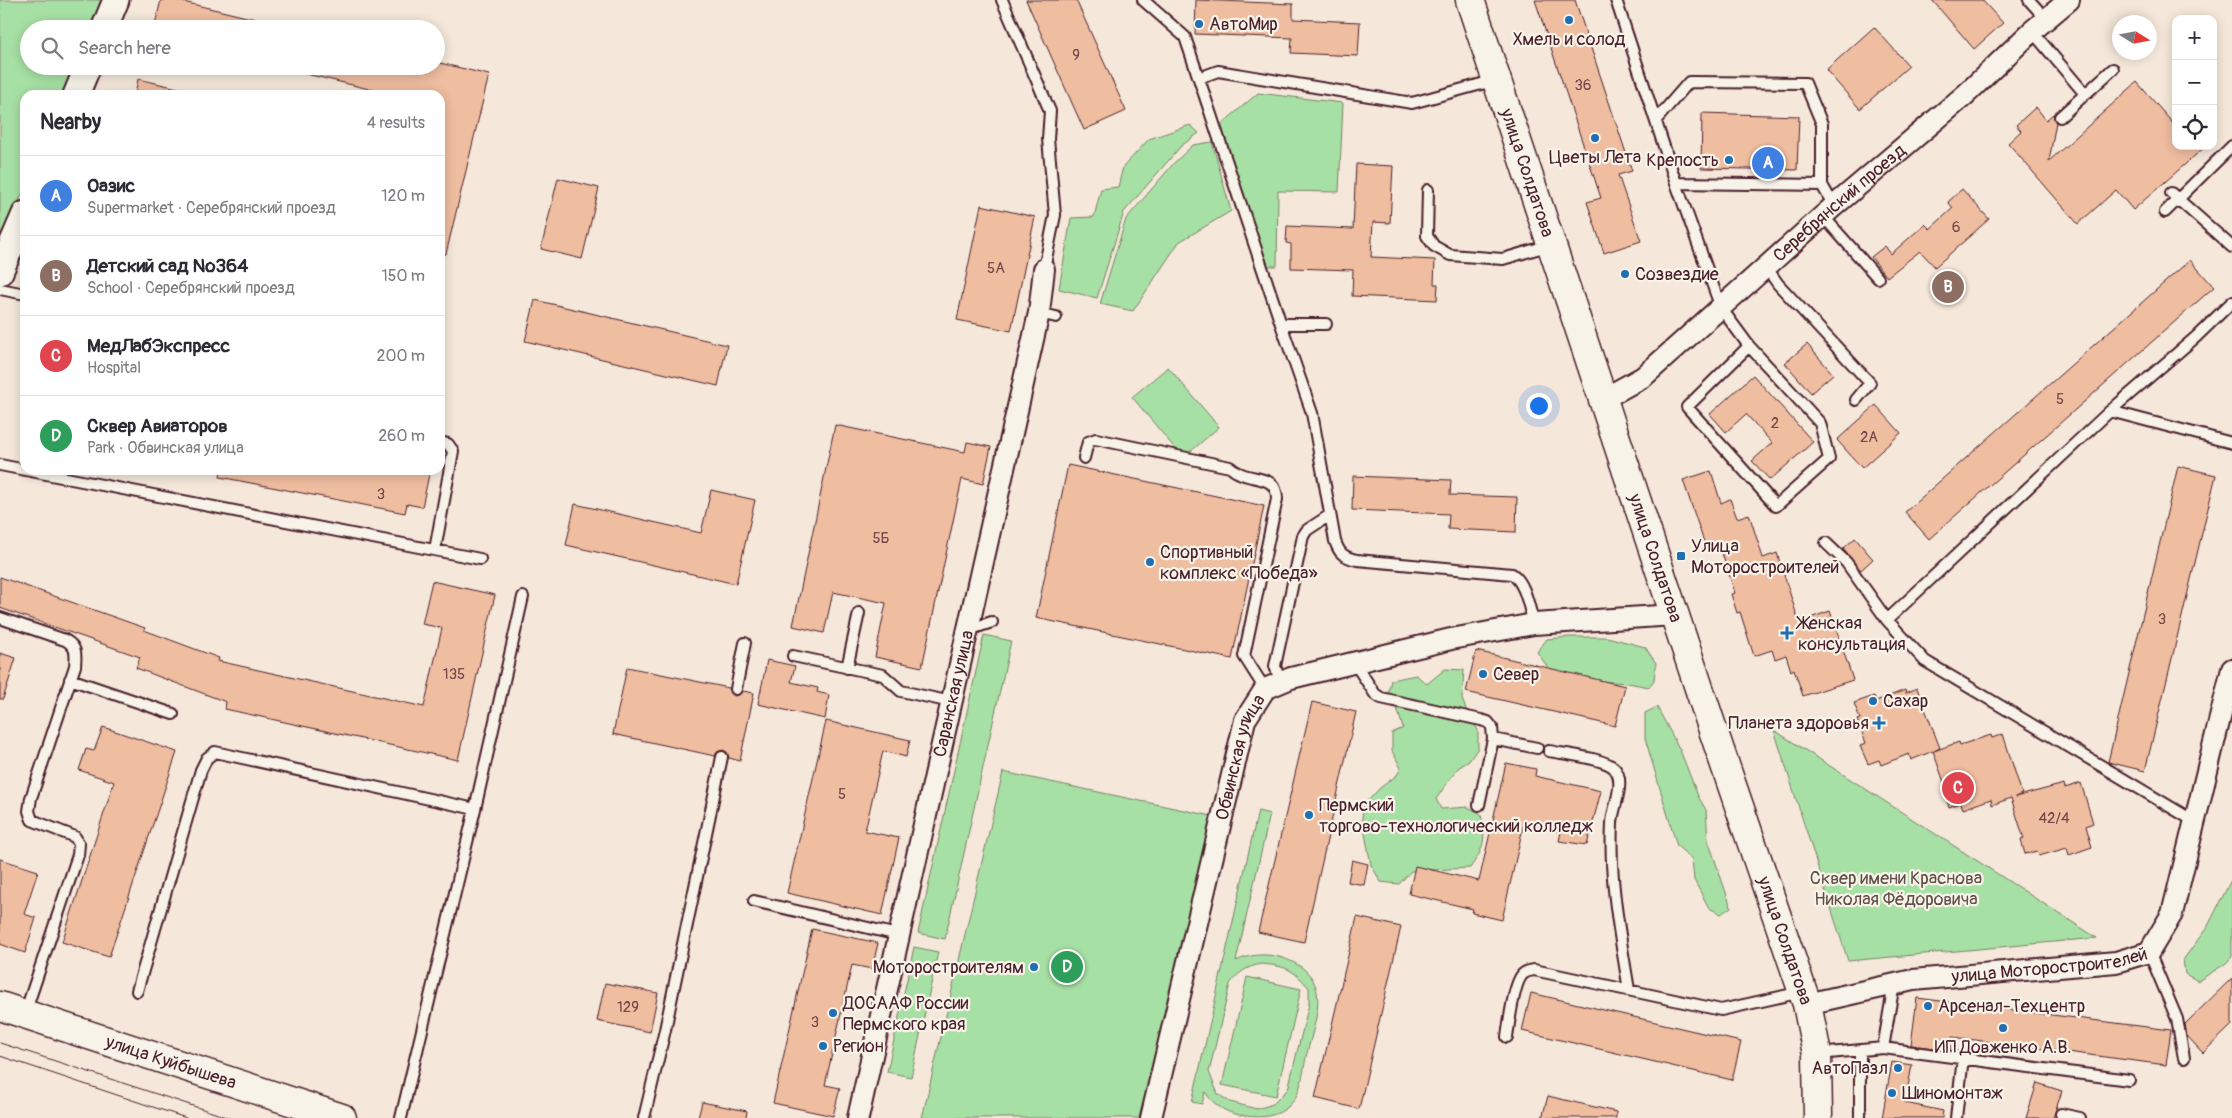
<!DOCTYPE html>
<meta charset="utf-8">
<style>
:root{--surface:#fff;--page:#f7f7f7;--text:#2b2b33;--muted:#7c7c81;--line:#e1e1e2;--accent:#2563eb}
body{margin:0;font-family:Pangolin,sans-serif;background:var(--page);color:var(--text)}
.controls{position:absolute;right:15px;top:15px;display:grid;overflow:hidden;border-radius:10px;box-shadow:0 2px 12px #0003}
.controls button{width:45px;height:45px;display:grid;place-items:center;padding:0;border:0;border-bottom:1px solid var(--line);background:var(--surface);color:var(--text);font:25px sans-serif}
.compass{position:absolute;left:2112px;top:15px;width:45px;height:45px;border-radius:50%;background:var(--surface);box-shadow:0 2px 12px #0003;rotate:101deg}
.you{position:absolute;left:1538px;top:405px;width:18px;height:18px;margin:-12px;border:4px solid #fff;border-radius:50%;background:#1a73e8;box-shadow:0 0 0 8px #1a73e833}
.badge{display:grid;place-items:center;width:32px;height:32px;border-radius:50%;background:var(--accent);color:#fff;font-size:16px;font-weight:700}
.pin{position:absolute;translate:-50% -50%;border:2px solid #fff;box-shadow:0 1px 5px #0006}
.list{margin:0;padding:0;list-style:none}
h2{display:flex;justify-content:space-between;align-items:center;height:65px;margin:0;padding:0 20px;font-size:21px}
h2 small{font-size:16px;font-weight:400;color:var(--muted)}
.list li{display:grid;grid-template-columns:32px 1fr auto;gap:15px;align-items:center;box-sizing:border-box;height:80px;padding:0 20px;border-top:1px solid var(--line)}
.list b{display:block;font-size:19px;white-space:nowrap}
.list p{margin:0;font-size:16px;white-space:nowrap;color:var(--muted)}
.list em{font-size:16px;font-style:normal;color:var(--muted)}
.icon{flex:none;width:28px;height:28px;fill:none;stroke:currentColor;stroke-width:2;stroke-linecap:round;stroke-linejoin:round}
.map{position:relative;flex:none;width:2232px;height:1118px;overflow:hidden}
.search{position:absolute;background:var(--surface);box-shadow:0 2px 12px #0003;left:20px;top:20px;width:425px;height:55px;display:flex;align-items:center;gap:12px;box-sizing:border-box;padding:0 18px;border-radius:28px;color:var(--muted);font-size:19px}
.panel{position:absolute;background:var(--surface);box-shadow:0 2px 12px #0003;left:20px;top:90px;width:425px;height:385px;border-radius:15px}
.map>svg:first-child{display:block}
.green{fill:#a7e0a4;stroke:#788068;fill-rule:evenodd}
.building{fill:#efbda0;stroke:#4a1f2b}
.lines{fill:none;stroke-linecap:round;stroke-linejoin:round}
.service-casing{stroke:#4a1f2b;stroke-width:14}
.minor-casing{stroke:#4a1f2b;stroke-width:24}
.tertiary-casing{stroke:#4a1f2b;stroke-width:29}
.secondary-casing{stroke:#4a1f2b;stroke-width:31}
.service{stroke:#f7f3e8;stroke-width:10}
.minor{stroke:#f7f3e8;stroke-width:20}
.tertiary{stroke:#f7f3e8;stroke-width:25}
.secondary{stroke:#f7f3e8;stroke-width:28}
.tram{stroke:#4a1f2b;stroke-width:1}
.poi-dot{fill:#1f6fb2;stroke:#f7f3e8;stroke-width:2}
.labels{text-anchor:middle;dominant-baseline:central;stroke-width:4.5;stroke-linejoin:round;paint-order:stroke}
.number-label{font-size:15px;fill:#734648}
.poi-label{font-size:18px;fill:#4a1f2b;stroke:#f7f3e8;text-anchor:start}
.street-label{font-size:18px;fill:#4a1f2b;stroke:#f7f3e8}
.park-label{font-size:18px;fill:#614f49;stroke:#f7f3e8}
</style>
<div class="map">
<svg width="2232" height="1118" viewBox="0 0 2232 1118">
<rect width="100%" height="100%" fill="#f5e8da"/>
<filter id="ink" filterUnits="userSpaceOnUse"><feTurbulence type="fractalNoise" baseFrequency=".02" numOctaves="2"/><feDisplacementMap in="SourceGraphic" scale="10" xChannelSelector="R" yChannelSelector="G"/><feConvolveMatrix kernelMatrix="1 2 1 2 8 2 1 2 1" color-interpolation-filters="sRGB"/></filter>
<g filter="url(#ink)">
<!-- green -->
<path class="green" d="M0,0H104L91,29H29V66H75L63,95H25V187L0,246Z
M1258,93L1343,103L1339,192L1278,191L1277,266H1260L1216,129Z
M1190,125L1199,133L1181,146L1124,212L1097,298L1059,289L1071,218L1094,217L1101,189L1118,187L1123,167L1149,139Z
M1212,142L1231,211L1179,242L1133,311L1100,304L1126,219L1174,163L1193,145Z
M1168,367L1219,427L1183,458L1132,397Z
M984,635L1011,641L945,939L918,933Z
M1569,637H1607L1645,647L1656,663L1654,680L1649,687L1628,683L1593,681L1549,669L1537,652L1547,639Z
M1445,669L1464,670L1462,699L1468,714L1478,730V748L1469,761L1458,768L1436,799L1441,809L1468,807L1481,814C1486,840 1485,847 1470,868L1411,871L1399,884L1381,882L1371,865L1362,818L1363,806L1380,788L1397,775L1401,768L1392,751V733L1403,728L1398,711L1388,694L1391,680L1416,675L1427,684Z
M1657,707L1680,750L1698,796L1706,810L1708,840L1731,907L1721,914L1709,908L1694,880L1692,859L1677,846L1645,738V713Z
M1774,730L2097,938L1848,961Z
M1003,772L1212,816L1143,1118H922Z
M1258,811L1270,814L1236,961C1250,954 1267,953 1283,958C1335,976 1316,1017 1306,1057C1303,1073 1301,1095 1289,1106C1277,1117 1261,1118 1246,1116C1228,1114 1215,1107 1205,1092L1202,1104L1192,1102ZM1261,964C1286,966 1293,969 1309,988V1004L1288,1089L1273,1104L1257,1109L1230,1102L1218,1094L1209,1072L1230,984C1238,972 1247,967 1261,964Z
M2232,878V957L2225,964L2198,981L2185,974L2183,960L2208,926Z
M914,947L938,952L911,1077L887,1072Z
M1247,977L1301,989L1276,1096L1222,1085Z"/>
<!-- building -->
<path class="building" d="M161,0H175L272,23L271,29H154Z
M1026,0H1076L1126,111L1084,130Z
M1196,0L1293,4V19L1360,22L1358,56L1291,53L1292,38L1195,34Z
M1535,0H1575L1632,171L1618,175L1641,241L1604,253L1587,202L1601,198Z
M1932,0H1982L2003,23L1974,49Z
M1874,27L1909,66L1860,109L1826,70Z
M436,62L489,75L446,254H440V95H394L298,72L299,66H436Z
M138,79L182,89L181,95H135Z
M2137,82L2176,127V146H2206L2133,210L2116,190L2078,224L2008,143L2021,131L2016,125L2036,107L2046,120L2059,109L2053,115L2056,122L2049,161Z
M1702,113L1799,116L1797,170L1701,168Z
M1356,164L1393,166L1390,223L1373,222L1371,257L1435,260L1434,284H1438L1437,300L1352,296L1353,270L1291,268V244L1286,243L1287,226L1353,229Z
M558,178L599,188L582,259L541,249Z
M1962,189L1989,219L1935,267L1920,251L1887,277L1871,257L1885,246L1891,254L1925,224L1930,229L1953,208L1948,202Z
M981,205L1035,217L1011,331L957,320Z
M2190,260L2214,287L1929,539L1905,512Z
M535,300L727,345L718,386L525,341Z
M1807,344L1833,374L1811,393L1785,363Z
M1753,375L1813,442L1770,480L1752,461L1772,443L1746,414L1726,432L1710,414Z
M1876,405L1901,433L1862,468L1837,440Z
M835,425L965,452L967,442L991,447L983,484L962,479L922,667L875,657L886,603L833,592L824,633L793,626Z
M1068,465L1264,506L1232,659L1036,618Z
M2178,466L2216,475L2145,771L2108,762Z
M221,470H430L422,507L407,504L405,513L220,477Z
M1711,471L1721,503L1730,499L1737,518L1749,514L1763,558L1777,553L1799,622L1830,611L1853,680L1803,696L1794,669L1791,671L1786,655L1775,659L1772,650L1754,656L1740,612L1737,613L1731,594L1735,593L1719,544L1706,548L1683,480Z
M1353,476L1451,480L1450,495L1517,497L1516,532L1448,529L1449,514L1352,510Z
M711,490L755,500L736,584L566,545L575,504L701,533Z
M1855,538L1873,559L1861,570L1843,549Z
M0,577L145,628L144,630L219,658L218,661L424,707L442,628L422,624L432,581L495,595L458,760L225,709L226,702L136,668L140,657L0,608Z
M1476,651L1625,686L1615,726L1466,692Z
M0,653L16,658L3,699H0Z
M767,660L795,666L791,682L818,688L817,692L829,695L825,719L758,704Z
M627,667L729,688L734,696L739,695L743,691L754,693L740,761L729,758L727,752L723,750L717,752L715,756L613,734Z
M1917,688L1940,748L1934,751L1959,742L1960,745L1991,735L1992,738L2003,734L2022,794L2015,797L2064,784L2065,788L2081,783L2093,823L2086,826L2092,847L2069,855L2067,848L2039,856L2037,851L2025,854L2021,840L2024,839L2011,798L1992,805L1991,799L1963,809L1961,803L1949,807L1943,789L1946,788L1933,751L1911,760L1909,754L1881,765L1879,760L1868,764L1860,746L1866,743L1857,720L1860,719L1854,703L1874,696L1876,701L1905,690L1906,693Z
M1312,702L1356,712L1304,942L1258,932Z
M826,721L910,740L906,757L883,751L865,831L899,838L882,915L787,893Z
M103,727L177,752L109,957L62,942L114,782L79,770L86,749L94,751Z
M1506,763L1536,769L1535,776L1601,791L1587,845L1559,841L1561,832L1524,823L1502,920L1472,913L1473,909L1409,894L1415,866L1479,881Z
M0,859L38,871L24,914L36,918L25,953L0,944Z
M1352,860L1368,864L1364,885L1348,882Z
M1357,917L1401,927L1359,1109L1315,1098Z
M812,929L878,943L872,969L852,965L825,1085L840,1088L833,1116L773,1103Z
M2232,978V1025L2203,1053L2187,1036L2185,1024Z
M605,983L658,993L650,1032L597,1021Z
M1531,993L1741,1042L1732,1080L1522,1031Z
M1917,998L2171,1030L2166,1065L1952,1037L1950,1050L1911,1045Z
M1892,1062L1912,1065L1905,1103L1943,1111L1942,1118H1882Z
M2037,1083L2062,1091L2053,1118H2026Z
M1548,1096L1616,1112V1118H1542Z
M702,1102L747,1111L746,1118H698Z"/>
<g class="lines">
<!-- service casing -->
<g class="service-casing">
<path id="service" d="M1002,0L1050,111L1048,139L1055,215L1044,269
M1143,0L1185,37L1281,324H1326
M1616,0L1676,183L1721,308L1749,346L1687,407L1776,506L1829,459L1820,423L1749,346
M2029,0L2046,19
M2032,31L2085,94
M1199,78L1218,71L1412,103L1496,80
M2060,117L2113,69
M1656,120L1689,82L1805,83L1822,124V185
M1676,183L1822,185L1834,206
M1428,190L1427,236L1434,246L1450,255L1503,259L1550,245
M2171,193L2232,247
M2165,212L2232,146
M1823,216L1878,278
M1766,267L1778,284L1870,383L1856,400
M0,289L25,294
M1039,313L1056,317
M1281,324L1312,413L1335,541C1339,553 1343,557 1357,560L1512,574C1526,583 1529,609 1534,624
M2110,411L2196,337L2232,302
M1084,458L1088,442L1096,439L1230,467C1248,484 1277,471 1277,499L1244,656L1265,689
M0,465L480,559
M1826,543L1846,562L1887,620L1925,661L2194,821
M435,550L453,451L448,444L440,442
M0,618L65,640C77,647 76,653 75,666L31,798L29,811L32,820L75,837L79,844L78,855L25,1013
M1887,620L2110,411L2232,443
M968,630L992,622
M793,656L883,675L901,691L951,702
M1354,662L1375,694L1381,698L1481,720L1488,722L1492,727L1493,739L1479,805
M847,668L859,613
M70,679L173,714
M1280,681L1275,666L1303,536L1307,530L1330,515
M736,689L745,643
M1493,739L1537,748
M1549,751C1564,754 1604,758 1614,768C1627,782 1612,808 1612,824C1609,880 1620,935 1629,990
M754,901L898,935
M2149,952L2177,1019L2184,1058
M137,991L201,770L207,758L215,752L475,809
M1507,1037C1509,1023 1514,982 1523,974C1526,971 1529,971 1534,970L1721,1010L1802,992
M1883,1048L2129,1080
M1860,1050V1118
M1818,1054L1883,1048L1894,984
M2061,1114L2080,1118
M401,1118L475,809L523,597
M644,1118L665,1030L722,757
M1956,1118L1963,1058"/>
</g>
<!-- minor casing -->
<g class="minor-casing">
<g id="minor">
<path id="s1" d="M1603,399L1643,377L1834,206L1965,95L2032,31L2069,0"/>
<path id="s2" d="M1807,1004L1913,980L2116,962L2149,952L2172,914L2232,669"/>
<path id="s3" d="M858,1118L1039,313L1044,269"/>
<path id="s4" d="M1151,1118L1245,720L1265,689L1291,678L1451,639L1534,624L1675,615"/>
</g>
</g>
<!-- tertiary casing -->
<g class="tertiary-casing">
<path id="tertiary" d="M104,29L116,0
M76,95L88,66
M0,272L25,214"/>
</g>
<!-- secondary casing -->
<g class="secondary-casing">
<g id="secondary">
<path id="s5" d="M1470,0L1714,733L1807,1004L1817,1054L1818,1118"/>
<path id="s6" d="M0,1006L342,1118"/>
</g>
</g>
<!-- service -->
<use href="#service" class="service"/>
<!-- minor -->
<use href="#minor" class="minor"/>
<!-- tertiary -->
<use href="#tertiary" class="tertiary"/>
<!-- secondary -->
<use href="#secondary" class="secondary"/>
<!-- tram -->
<path class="tram" d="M0,1043L230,1118
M0,1056L186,1118"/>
</g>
</g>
<!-- markers -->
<g class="poi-dot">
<circle cx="1569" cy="20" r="5"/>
<circle cx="1199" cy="24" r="5"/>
<circle cx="1595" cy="138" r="5"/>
<circle cx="1729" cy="160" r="5"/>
<circle cx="1625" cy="274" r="5"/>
<rect x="1676" y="551" width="10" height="10" rx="2.5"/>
<circle cx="1150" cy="562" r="5"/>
<path d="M1784.5 625.5h5v5h5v5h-5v5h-5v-5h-5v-5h5z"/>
<circle cx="1483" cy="674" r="5"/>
<circle cx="1873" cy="701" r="5"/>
<path d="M1876.5 715.5h5v5h5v5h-5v5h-5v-5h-5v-5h5z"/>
<circle cx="1309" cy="815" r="5"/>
<circle cx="1034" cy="967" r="5"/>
<circle cx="1928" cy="1006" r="5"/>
<circle cx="833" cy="1013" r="5"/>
<circle cx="2003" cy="1028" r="5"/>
<circle cx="823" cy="1046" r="5"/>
<circle cx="1898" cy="1068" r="5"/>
<circle cx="1892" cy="1093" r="5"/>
</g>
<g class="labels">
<!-- number labels -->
<g class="number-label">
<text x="1076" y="55">9</text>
<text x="1583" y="85">36</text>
<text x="1956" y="227">6</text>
<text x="996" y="268">5А</text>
<text x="2060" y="399">5</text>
<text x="1775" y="423">2</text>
<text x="1869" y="437">2А</text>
<text x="381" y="494">3</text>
<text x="881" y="538">5Б</text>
<text x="2162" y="619">3</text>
<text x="454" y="674">135</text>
<text x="842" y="794">5</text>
<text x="2054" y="818">42/4</text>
<text x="628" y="1007">129</text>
<text x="815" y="1022">3</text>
</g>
<!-- poi labels -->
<g class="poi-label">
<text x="1209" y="24">АвтоМир</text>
<text x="1569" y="39" text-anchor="middle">Хмель и солод</text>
<text x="1595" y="157" text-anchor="middle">Цветы Лета</text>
<text x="1719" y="160" text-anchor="end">Крепость</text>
<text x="1635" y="274">Созвездие</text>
<text x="1691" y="546">Улица<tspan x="1691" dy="21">Моторостроителей</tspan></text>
<text x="1160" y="552">Спортивный<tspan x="1160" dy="21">комплекс «Победа»</tspan></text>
<text x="1798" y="623">Женская<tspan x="1798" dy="21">консультация</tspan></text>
<text x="1493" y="674">Север</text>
<text x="1883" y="701">Сахар</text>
<text x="1869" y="723" text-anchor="end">Планета здоровья</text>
<text x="1319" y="805">Пермский<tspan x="1319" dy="21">торгово-технологический колледж</tspan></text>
<text x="1024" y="967" text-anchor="end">Моторостроителям</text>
<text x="843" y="1003">ДОСААФ России<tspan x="843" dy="21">Пермского края</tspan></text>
<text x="1938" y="1006">Арсенал-Техцентр</text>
<text x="833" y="1046">Регион</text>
<text x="2003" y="1047" text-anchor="middle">ИП Довженко А.В.</text>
<text x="1888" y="1068" text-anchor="end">АвтоПазл</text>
<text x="1902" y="1093">Шиномонтаж</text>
</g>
<!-- street labels -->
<g class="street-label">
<text stroke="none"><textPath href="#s5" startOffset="182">улица Солдатова</textPath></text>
<text stroke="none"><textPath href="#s1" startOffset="308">Серебрянский проезд</textPath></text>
<text stroke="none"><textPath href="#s5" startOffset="588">улица Солдатова</textPath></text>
<text stroke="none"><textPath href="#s3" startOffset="435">Саранская улица</textPath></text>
<text stroke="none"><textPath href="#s4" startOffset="372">Обвинская улица</textPath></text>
<text stroke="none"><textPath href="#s5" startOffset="992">улица Солдатова</textPath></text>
<text stroke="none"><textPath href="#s2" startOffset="246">улица Моторостроителей</textPath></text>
<text stroke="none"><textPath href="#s6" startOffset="180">улица Куйбышева</textPath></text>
</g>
<!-- park labels -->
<g class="park-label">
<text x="1896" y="878">Сквер имени Краснова<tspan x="1896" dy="21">Николая Фёдоровича</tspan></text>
</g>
</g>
</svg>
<div class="controls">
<button>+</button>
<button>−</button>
<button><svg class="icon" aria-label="locate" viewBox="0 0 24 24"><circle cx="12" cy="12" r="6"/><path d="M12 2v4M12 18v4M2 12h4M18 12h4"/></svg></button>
</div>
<svg class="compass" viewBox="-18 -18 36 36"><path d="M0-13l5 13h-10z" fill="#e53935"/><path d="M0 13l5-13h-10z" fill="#7c7c81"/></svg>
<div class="you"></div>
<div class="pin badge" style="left:1768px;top:163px;background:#3f7fe0">A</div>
<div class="pin badge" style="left:1948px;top:287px;background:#8d6e63">B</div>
<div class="pin badge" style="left:1958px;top:788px;background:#e0444e">C</div>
<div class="pin badge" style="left:1067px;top:967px;background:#2e9e5b">D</div>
<div class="search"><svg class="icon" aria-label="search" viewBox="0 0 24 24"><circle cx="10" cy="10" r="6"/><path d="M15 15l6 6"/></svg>Search here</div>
<section class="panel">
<h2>Nearby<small>4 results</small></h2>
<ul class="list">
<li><span class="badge" style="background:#3f7fe0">A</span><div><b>Оазис</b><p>Supermarket · Серебрянский проезд</p></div><em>120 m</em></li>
<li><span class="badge" style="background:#8d6e63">B</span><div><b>Детский сад №364</b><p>School · Серебрянский проезд</p></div><em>150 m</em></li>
<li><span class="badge" style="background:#e0444e">C</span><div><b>МедЛабЭкспресс</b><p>Hospital</p></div><em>200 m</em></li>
<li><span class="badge" style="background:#2e9e5b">D</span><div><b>Сквер Авиаторов</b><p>Park · Обвинская улица</p></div><em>260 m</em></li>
</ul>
</section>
</div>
